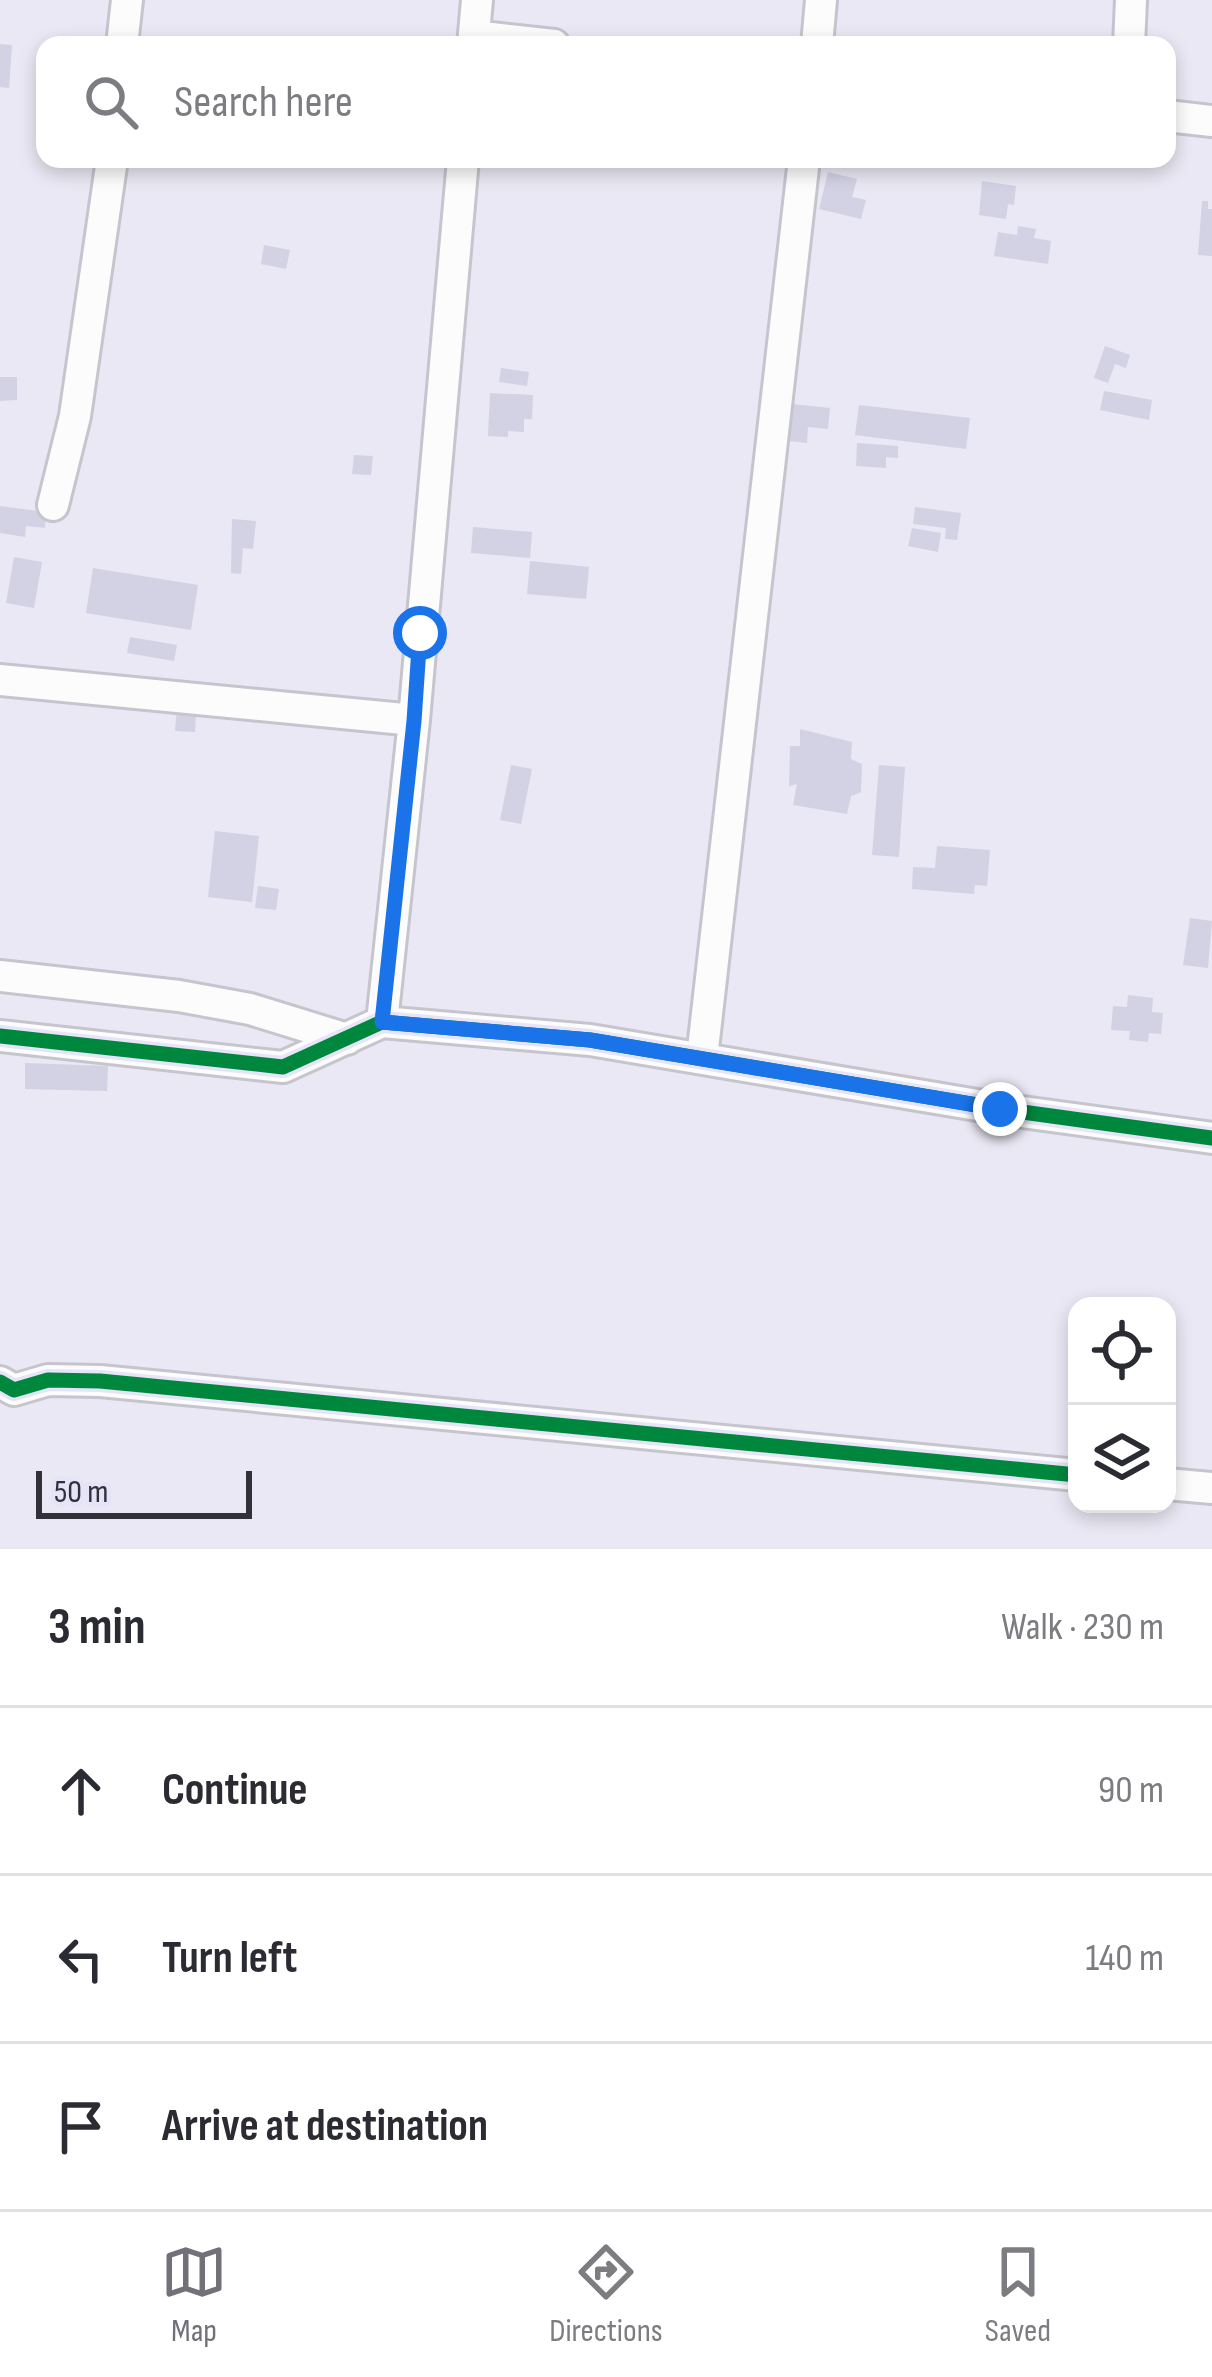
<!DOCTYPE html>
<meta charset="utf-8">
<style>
:root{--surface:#fff;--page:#f2f2f3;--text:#2b2b33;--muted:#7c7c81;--line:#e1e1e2;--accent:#72717a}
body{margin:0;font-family:"Sofia Sans Condensed",sans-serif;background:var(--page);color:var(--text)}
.controls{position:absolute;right:36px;bottom:36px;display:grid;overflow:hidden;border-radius:24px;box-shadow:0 6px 18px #0003}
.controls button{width:108px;height:108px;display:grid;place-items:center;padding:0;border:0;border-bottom:3px solid var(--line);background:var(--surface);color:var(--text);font:60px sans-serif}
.scale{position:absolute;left:36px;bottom:30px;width:216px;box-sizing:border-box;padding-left:12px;border:6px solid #323139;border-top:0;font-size:33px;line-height:42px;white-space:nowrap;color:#323139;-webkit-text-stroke:9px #e5e4f8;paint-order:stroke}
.stop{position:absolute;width:36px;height:36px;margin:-27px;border:9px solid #1a73e8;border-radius:50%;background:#fff}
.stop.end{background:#1a73e8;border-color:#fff;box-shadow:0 3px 12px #0008}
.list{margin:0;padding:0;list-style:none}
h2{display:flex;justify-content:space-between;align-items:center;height:156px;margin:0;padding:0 48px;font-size:51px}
h2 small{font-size:39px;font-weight:400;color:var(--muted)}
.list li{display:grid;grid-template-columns:78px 1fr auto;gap:36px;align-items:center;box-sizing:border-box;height:168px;padding:0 48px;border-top:3px solid var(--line)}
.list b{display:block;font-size:45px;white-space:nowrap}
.list em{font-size:39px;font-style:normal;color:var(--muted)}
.icon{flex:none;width:66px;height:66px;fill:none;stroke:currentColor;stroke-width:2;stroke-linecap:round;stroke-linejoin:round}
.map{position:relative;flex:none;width:1212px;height:1549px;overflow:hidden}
.search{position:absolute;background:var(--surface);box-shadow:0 6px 18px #0003;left:36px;right:36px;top:36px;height:132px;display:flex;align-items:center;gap:30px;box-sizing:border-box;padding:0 42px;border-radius:24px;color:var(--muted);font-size:45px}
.sheet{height:660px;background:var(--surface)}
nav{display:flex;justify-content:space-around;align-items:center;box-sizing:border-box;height:168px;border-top:3px solid var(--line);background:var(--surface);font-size:33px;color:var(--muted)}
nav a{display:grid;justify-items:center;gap:6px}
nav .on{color:var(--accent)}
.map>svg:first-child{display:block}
.building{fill:#d3d1e4}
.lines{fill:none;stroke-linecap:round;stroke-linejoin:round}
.street-casing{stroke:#c6c5ce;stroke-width:36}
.street{stroke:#fcfcfd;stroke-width:30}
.cycleway-casing{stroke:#e5e4f8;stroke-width:22}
.cycleway{stroke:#00873e;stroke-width:15}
.route{stroke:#1a73e8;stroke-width:15}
</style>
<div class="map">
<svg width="1212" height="1549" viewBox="0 0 1212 1549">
<rect width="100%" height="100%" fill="#e9e8f4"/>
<!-- building -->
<path class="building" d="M0,44L12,45L9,88L0,87Z
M828,172L857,179L852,197L866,200L861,219L819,209Z
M982,181L1016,186L1014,205L1008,204L1006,219L979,215Z
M1202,201H1208V209H1212V256L1198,255Z
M1018,226L1036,229L1034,238L1051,241L1048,264L994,256L998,232L1017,235Z
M264,245L290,250L286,269L261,264Z
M1105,346L1130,355L1126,368L1115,364L1108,383L1094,378Z
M501,368L529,372L527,386L499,382Z
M0,377H17V400L0,401Z
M1104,391L1152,400L1149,420L1100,410Z
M490,393L533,395L532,419H524V432L508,431V437L488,436Z
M792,404L830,408L828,429L808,427L807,443L789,441Z
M859,405L970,418L966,449L855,435Z
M857,443L898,446V458L886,457V468L856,466Z
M354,455L373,456L371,475L352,474Z
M0,506L46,512L45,528L26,526L25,537L0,533Z
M915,507L961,513L957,540L945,539L946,528L913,524Z
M232,519L256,521L253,549L243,548L241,574L231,573Z
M473,527L532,532L530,558L471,553Z
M912,528L941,533L938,552L908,546Z
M14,557L42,562L34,608L6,603Z
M530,561L589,567L586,599L527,594Z
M93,568L198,585L191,630L86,613Z
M130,637L177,645L174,661L127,653Z
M177,708L196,709L195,732L175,731Z
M800,729L852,742L851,759L862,764L861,792L851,796L847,814L793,805L797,784L789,786L790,746H800Z
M511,765L532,769L521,824L500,820Z
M879,765L905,767L899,857L872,855Z
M215,831L259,836L252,902L208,897Z
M937,846L990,850L987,886L975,885L974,894L912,889L913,867L935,868Z
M258,886L279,889L276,910L255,908Z
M1190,918L1212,921L1208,968L1183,965Z
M1128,995L1153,998L1152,1012L1163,1013L1161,1034L1149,1033L1148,1042L1129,1040L1130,1031L1111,1030L1113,1006L1127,1007Z
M25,1063L108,1066L107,1091L25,1089Z"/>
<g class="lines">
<!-- street casing -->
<g class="street-casing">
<path id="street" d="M474,36L554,45
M122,45L127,0
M473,45L477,0
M817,45L821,0
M1129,45L1131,0
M1167,116L1212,121
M53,505L75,416L112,159
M0,680L414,720
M0,976L179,996L250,1009L347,1039
M382,1022L414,720L463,159
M0,1036L283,1067L382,1022L590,1040L1001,1109L1212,1138
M702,1058L804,159
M0,1382L14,1390L48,1380L100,1381L1077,1475
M1167,1484L1212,1488"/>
</g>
<!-- street -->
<use href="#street" class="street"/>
<!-- cycleway casing -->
<g class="cycleway-casing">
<path id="cycleway" d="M0,1036L283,1067L382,1022L590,1040L1001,1109L1212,1138
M0,1382L14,1390L48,1380L100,1381L1077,1475"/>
</g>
<!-- cycleway -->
<use href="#cycleway" class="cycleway"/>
</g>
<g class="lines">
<!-- route -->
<path class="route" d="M420,633L414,721L382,1022L590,1040L1000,1109"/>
</g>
</svg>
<div class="controls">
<button><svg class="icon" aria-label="locate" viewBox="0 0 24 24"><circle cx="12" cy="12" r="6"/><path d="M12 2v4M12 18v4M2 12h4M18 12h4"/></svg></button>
<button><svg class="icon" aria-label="layers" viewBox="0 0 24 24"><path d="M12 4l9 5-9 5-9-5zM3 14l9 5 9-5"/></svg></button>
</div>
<div class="scale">50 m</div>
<div class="stop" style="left:420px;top:633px"></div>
<div class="stop end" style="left:1000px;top:1109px"></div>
<div class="search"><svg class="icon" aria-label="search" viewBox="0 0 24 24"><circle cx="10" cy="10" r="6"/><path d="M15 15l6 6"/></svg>Search here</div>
</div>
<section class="sheet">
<h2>3 min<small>Walk · 230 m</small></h2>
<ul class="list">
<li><svg class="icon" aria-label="ahead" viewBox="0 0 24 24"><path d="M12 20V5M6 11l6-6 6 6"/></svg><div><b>Continue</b></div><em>90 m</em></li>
<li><svg class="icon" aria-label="left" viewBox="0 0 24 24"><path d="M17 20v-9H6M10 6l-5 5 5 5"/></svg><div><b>Turn left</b></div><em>140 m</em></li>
<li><svg class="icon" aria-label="arrive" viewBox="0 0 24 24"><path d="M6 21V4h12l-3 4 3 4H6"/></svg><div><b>Arrive at destination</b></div></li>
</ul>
</section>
<nav>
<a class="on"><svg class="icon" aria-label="map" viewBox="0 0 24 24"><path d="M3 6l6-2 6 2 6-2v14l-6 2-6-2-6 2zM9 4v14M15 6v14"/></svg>Map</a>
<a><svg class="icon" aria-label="directions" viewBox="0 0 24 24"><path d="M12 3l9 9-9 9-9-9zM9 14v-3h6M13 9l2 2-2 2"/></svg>Directions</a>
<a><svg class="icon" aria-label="saved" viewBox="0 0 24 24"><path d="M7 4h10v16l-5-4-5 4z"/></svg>Saved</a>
</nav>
